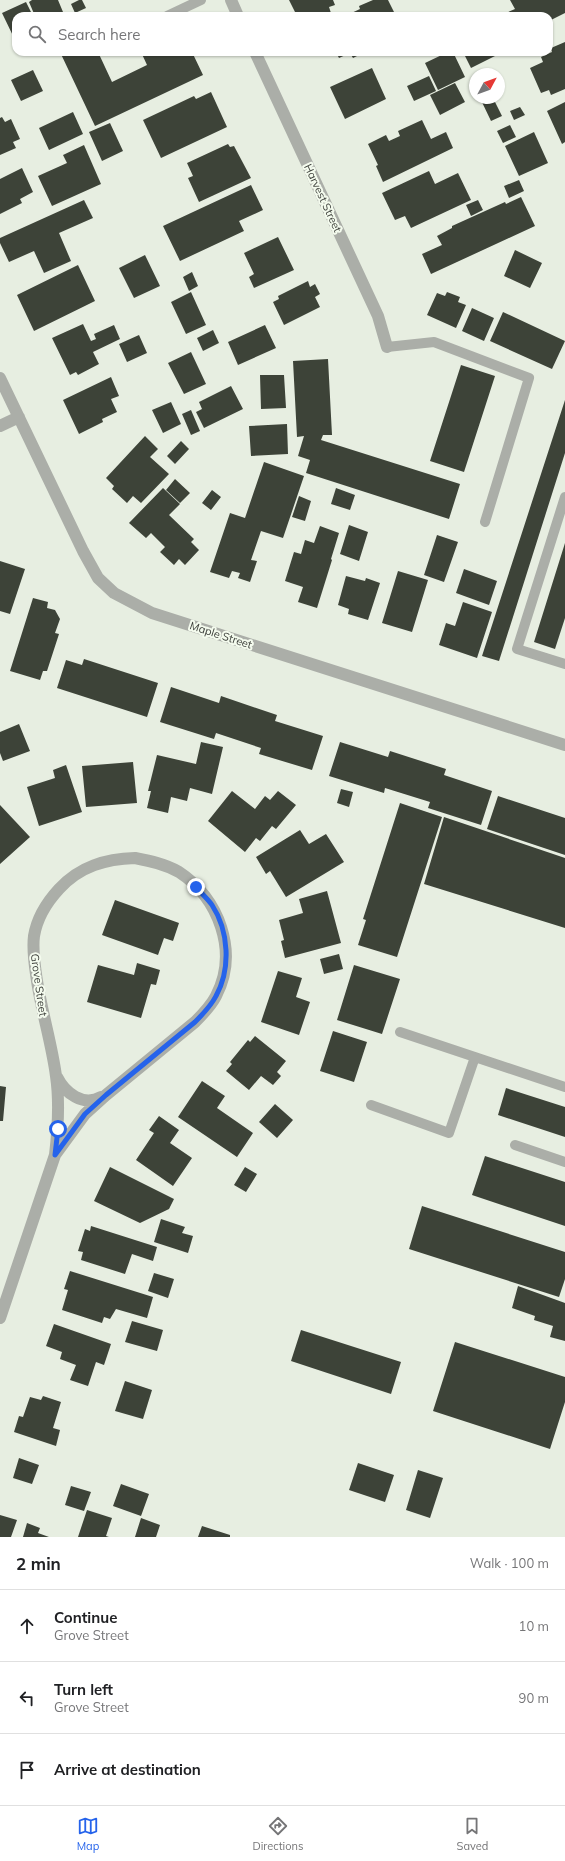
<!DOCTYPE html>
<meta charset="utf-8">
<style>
:root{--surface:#fff;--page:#f6f6f6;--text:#202124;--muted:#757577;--line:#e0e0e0;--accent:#2563eb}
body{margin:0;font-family:Mulish,sans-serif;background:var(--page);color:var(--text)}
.compass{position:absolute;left:469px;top:68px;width:36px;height:36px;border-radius:50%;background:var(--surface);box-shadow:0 1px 3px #0004;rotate:49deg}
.stop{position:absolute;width:12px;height:12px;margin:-9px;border:3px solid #2563eb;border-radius:50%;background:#fff}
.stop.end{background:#2563eb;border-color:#fff;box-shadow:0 1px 4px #0008}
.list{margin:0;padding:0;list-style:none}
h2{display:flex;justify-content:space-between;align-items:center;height:52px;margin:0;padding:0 16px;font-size:17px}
h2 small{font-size:13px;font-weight:400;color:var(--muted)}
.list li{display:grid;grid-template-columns:26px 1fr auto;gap:12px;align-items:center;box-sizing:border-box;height:72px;padding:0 16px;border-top:1px solid var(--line)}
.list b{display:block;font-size:15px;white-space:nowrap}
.list p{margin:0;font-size:13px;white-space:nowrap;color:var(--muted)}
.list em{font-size:13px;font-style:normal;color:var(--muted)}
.icon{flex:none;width:22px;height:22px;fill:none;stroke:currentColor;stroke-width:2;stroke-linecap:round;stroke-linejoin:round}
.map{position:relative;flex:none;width:565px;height:1537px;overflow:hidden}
.search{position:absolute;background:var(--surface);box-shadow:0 1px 3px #0004;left:12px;right:12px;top:12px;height:44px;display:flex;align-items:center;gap:10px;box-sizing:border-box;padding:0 14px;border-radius:12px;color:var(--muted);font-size:15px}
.sheet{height:268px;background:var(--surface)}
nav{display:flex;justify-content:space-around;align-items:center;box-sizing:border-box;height:56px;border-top:1px solid var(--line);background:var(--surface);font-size:11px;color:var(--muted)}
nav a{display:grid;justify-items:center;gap:2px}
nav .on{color:var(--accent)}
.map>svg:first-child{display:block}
.building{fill:#3d4338}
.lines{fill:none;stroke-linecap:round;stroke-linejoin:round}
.lane{stroke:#abaea8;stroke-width:10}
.street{stroke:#abaea8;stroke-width:12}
.route{stroke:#2563eb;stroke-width:5}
.labels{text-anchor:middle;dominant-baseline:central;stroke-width:4;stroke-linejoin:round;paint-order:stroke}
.street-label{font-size:11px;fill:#3a3d38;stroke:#f4fbee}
</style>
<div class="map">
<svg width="565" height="1537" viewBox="0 0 565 1537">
<rect width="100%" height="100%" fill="#e7eee1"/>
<!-- building -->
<path class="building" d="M32,0H58L63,12L53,16H35L29,2Z
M79,0H82L86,8L75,13L71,4Z
M289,0H333L335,5L329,7L331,13L324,16H317L316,13L309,16H297Z
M373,0H388L396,16H345L360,9L359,6Z
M510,0H565V13L549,21V16H507L506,13L515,9Z
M26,2L33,16H16V42L2,13Z
M565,42V89L551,95L549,90L541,93L530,68L543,62L541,57L552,52L551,48Z
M60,52H98L112,82L147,65L141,52H192L203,75L95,126Z
M336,52H360L361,54L353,58L350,53L339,58Z
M448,52H453L465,77L438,90L425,63Z
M463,52H496L497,55L471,68Z
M372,68L386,99L345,119L330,87Z
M33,70L43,91L21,101L11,80Z
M429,76L436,91L414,101L407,86Z
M455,83L465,102L440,115L430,95Z
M211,92L227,127L161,158L143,120L194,96L196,99Z
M480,98H493L502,116L491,121Z
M565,102V142L562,144L547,111Z
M520,107L525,115L514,120L510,111Z
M73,112L83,134L49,150L39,128Z
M2,117L5,122L11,119L20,139L13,142L16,148L0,155V118Z
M422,120L431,139L446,132L453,148L383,182L376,166L378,165L368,144L386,135L389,141L400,136L398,131Z
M110,123L123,151L102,161L89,132Z
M510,125L516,137L503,143L497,131Z
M534,132L548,163L519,176L505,146Z
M228,144L230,147L234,146L251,178L199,202L188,178L193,176L187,163Z
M84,145L101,184L52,206L38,176L67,163L63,155Z
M22,168L33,192L20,199L22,203L0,214V179Z
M429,171L435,184L458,173L471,200L411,228L405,216L395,220L382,193Z
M519,180L524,191L509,198L504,186Z
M251,185L263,210L239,221L244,231L180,261L163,226Z
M521,197L535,226L431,274L422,254L442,245L437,236L452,228V226L505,202L506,204Z
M84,200L93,218L59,233L71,261L44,273L34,251L9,262L0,243V238Z
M478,200L483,210L471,216L466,205Z
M278,237L294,270L254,288L249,277L254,274L244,253Z
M515,250L542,263L530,288L504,276Z
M145,255L160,286L134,298L119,268Z
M78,265L95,301L34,331L17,295Z
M192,272L198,286L189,291L183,277Z
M308,281L310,287L315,284L320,294L315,297L320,307L284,325L273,302L279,299L278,296Z
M191,292L206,325L186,334L171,302Z
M447,292L460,297L458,302L466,305L456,328L427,315L437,293L445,296Z
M472,308L494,318L484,341L462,331Z
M503,312L565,341L552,369L490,341Z
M83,324L91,341L96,339L94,334L114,325L120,339L93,352L99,364L78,375L76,372L70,375L52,338Z
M265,325L276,348L238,365L228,342Z
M213,330L219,343L203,351L197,338Z
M139,335L147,353L127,362L119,344Z
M191,352L206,384L184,394L168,363Z
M328,359L332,435H323L321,440L460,484L449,519L306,473L310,460L298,456L304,436L297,437L293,361Z
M461,365L495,376L464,472L430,461Z
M260,375H284L286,408L261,409Z
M111,377L119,396L111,399L117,412L102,419L103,422L79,434L63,400Z
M231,386L243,409L204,428L196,412L202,409L199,402Z
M565,400V453L499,661L482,656Z
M171,402L181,424L163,433L152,410Z
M191,410L200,431L191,435L182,414Z
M287,424L288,454L251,456L249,426Z
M145,436L158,449L150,457L169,474L141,503L133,496L127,503L112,489L114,486L106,478Z
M181,441L189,449L175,464L167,456Z
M264,462L304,476L283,538L261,531L251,560L257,561L250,582L238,578L240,573L232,571L229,578L210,572L230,513L245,518Z
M175,479L190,493L180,503L166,490Z
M163,488L180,504L169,515L194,539L191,542L199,550L185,565L179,559L174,565L160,552L165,547L151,533L146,538L129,523Z
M336,488L355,495L350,510L331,504Z
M212,490L221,497L211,510L202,503Z
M299,496L311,501L305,521L292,517Z
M349,525L368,532L359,561L340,554Z
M320,526L339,533L331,559L332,560L317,608L298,602L303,587L285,581L294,552L301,554L305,540L314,543Z
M437,535L458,542L444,582L424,575Z
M565,543V618L555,649L534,642Z
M0,561L25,569L10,614L0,611Z
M464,569L497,581L489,605L456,593Z
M398,571L428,580L412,632L382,623Z
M346,576L365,581L366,578L380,583L368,620L348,614L349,609L338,605Z
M33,598L48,602L47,608L55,610L60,619L55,633L59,634L47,671H43L40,680L10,671Z
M463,602L492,612L477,658L439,645L446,623L455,626Z
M84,659L158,683L147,717L57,688L66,660L82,665Z
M171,687L219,703L221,696L277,715L275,721L323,736L312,770L259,754L261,748L216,733L214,739L160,722Z
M19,724L30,751L3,761L0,753V732Z
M201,742L223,747L212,794L190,788L187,801L171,797L168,813L147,808L151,791H148L157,755L196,764Z
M340,742L388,757L390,751L446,769L444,775L492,791L481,825L428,808L430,802L385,788L384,793L329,776Z
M133,762L137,803L86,807L82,766Z
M66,765L82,812L39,826L27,787L55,778L53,770Z
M341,789L353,792L349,807L337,803Z
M232,791L255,809L265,796L270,800L278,791L296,805L276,829L272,826L260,841L256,838L245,852L208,821Z
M498,796L565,818V855L487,829Z
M400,803L442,817L397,957L358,945L366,920L363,919Z
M0,805L30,837L0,864Z
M444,817L565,858V928L424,884Z
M300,830L309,844L326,834L344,862L286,897L270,871L266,874L256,857Z
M327,891L341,943L285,958L281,941L284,940L279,920L303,913L299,899Z
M115,900L179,923L173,941L164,938L158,955L102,935Z
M339,954L343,969L324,974L320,959Z
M137,963L160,970L156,985L151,984L141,1018L87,1002L98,965L134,975Z
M354,965L400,979L382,1034L337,1020Z
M278,971L302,978L296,997L310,1002L299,1035L261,1022Z
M333,1031L367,1042L354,1082L320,1071Z
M255,1036L286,1061L277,1072L281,1076L273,1085L261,1076L249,1090L226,1071L232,1064L230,1062L248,1040L250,1042Z
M202,1081L225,1096L217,1108L253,1133L237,1157L178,1117Z
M0,1086L6,1087L3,1121H0Z
M506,1088L565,1107V1137L498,1115Z
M275,1104L293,1120L277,1138L259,1122Z
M159,1116L179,1130L170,1143L192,1158L173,1186L136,1160L154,1133L149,1130Z
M485,1156L565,1182V1226L472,1195Z
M110,1167L174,1199L169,1209L140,1223L94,1201Z
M245,1167L257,1174L246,1192L234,1185Z
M422,1206L565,1252V1279L559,1297L409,1249Z
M161,1219L185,1227L182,1233L193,1236L188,1253L154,1242Z
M91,1226L157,1247L153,1261L132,1254L125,1274L81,1260L83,1252L78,1251L85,1229L90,1231Z
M70,1271L153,1297L147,1318L116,1309L110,1319L104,1317L102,1323L62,1310L68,1290L64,1289Z
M154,1273L174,1279L168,1298L148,1291Z
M518,1286L565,1303V1341L550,1337L553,1326L534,1320L535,1316L512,1308Z
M132,1321L163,1330L157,1351L125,1342Z
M54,1324L111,1344L104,1365L96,1362L88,1386L70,1380L76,1365L60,1359L62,1352L46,1346Z
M301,1330L401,1362L391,1394L291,1361Z
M455,1342L565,1377V1402L550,1449L433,1411Z
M125,1381L152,1390L143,1419L115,1411Z
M43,1396L61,1402L53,1428L60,1430L56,1446L14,1432L19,1416L23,1417L30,1397L41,1400Z
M19,1458L39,1465L32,1484L13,1478Z
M358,1463L394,1475L385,1502L349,1490Z
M418,1470L443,1478L430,1518L406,1510Z
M121,1484L149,1494L141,1516L113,1506Z
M71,1486L91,1492L84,1511L65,1505Z
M87,1510L112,1518L106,1536L109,1537H78Z
M0,1515L17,1520L11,1537H0Z
M141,1518L160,1525L156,1537H135Z
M27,1523L40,1528L38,1533L49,1537H23Z
M202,1526L230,1535V1537H198Z"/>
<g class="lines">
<!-- lane -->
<path class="lane" d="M167,16L201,0
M387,347L434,342L529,378L485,522
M565,497L517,649L565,664
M400,1032L565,1087
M371,1105L449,1133L475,1057
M515,1145L565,1162"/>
<!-- street -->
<path class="street" d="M231,0L238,16
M255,52L378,316L387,347
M0,378L83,551L98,578L114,593L152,613L565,745
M0,426L19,417
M135,858C150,861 165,864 179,872C219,898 239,952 216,996C211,1006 203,1014 195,1022L106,1095L85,1114L55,1155C58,1129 60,1103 56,1076C52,1045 42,1013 37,981C35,967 32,951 34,936C37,918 47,902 59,889C80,866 106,859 135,858Z
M57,1077C65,1093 83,1107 101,1097
M0,1318L55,1155"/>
</g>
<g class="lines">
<!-- route -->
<path class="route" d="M58,1129L55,1155L85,1114L106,1095L195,1022C203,1014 211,1006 216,996C231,969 229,931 212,905C208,899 201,893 196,887"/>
</g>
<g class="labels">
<!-- street labels -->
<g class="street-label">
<text transform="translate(323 198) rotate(65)">Harvest Street</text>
<text transform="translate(221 635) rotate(18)">Maple Street</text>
<text transform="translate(39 985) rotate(82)">Grove Street</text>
</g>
</g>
</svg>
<svg class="compass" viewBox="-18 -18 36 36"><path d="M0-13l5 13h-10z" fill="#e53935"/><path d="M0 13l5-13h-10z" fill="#757577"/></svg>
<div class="stop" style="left:58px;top:1129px"></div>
<div class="stop end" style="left:196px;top:887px"></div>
<div class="search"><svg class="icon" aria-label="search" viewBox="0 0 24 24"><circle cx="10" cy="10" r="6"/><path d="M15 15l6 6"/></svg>Search here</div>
</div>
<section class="sheet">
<h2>2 min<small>Walk · 100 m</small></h2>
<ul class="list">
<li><svg class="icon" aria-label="ahead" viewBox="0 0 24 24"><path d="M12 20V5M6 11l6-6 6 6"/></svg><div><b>Continue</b><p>Grove Street</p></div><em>10 m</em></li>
<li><svg class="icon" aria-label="left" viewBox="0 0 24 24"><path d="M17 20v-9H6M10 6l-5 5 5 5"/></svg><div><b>Turn left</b><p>Grove Street</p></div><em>90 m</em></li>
<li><svg class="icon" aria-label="arrive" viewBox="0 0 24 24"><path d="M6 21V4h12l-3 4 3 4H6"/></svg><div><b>Arrive at destination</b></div></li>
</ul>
</section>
<nav>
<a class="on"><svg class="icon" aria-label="map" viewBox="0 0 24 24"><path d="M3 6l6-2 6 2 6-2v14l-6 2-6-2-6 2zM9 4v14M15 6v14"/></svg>Map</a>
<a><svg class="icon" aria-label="directions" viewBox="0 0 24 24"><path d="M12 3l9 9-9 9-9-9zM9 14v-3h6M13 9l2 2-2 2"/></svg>Directions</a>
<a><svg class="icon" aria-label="saved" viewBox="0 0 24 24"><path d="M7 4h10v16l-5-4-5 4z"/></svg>Saved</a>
</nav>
